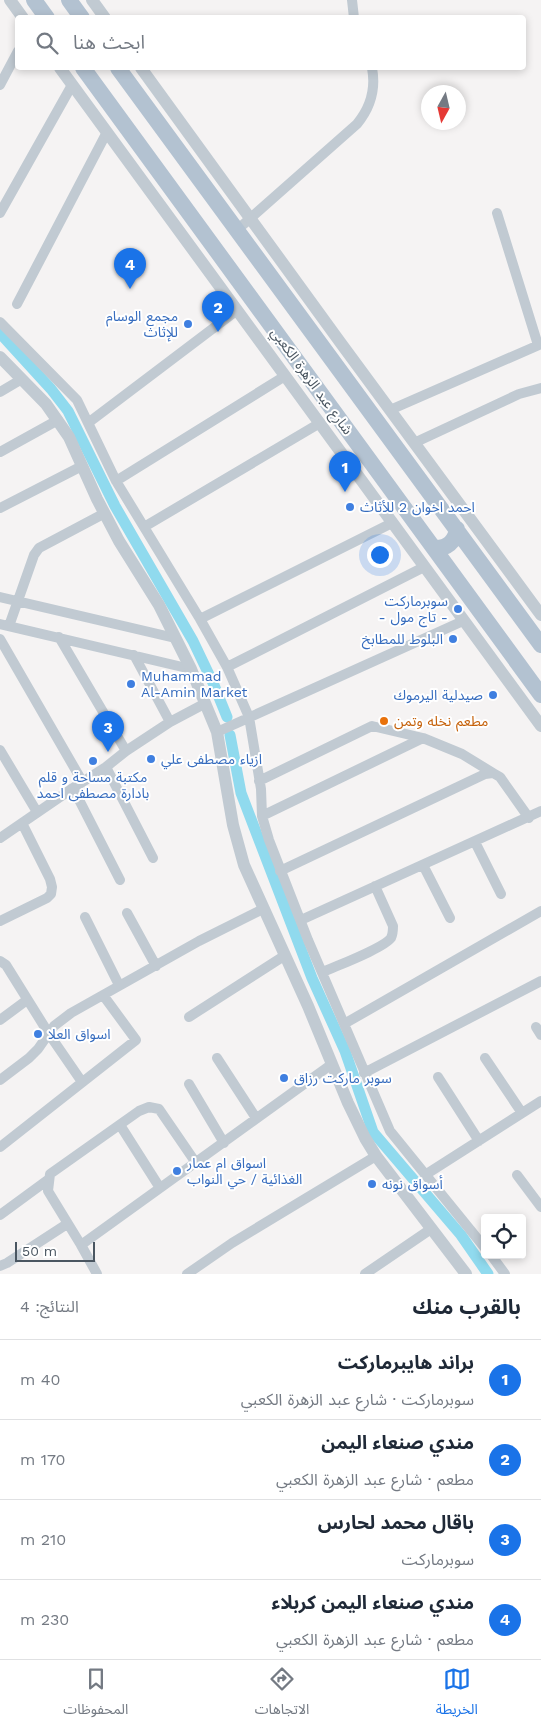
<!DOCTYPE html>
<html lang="ar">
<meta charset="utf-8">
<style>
:root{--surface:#fff;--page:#f2f2f3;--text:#1f2937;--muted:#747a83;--line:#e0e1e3;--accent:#1a73e8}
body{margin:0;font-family:"Work Sans","Noto Sans Arabic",sans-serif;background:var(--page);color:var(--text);direction:rtl}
.controls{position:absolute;right:15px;bottom:15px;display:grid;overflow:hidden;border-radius:5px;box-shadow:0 2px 8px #0003}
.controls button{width:45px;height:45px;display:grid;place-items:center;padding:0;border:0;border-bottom:1px solid var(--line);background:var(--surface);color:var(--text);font:25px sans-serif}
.compass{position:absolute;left:421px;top:85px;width:45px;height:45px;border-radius:50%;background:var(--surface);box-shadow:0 2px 8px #0003;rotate:188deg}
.scale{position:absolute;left:15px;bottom:12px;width:80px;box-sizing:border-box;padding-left:5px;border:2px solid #4a5661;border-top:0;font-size:14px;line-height:18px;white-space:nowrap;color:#4a5661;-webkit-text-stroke:4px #fff;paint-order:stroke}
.you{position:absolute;left:379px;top:554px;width:18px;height:18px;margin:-12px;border:4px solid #fff;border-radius:50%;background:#1a73e8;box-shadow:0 0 0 8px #1a73e833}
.badge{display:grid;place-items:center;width:32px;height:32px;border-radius:50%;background:var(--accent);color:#fff;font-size:16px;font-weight:700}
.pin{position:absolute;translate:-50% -41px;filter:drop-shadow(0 1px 2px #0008)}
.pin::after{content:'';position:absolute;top:26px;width:18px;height:15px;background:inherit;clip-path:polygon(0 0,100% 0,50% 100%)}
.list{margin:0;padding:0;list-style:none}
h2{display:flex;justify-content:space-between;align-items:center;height:65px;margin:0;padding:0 20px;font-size:21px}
h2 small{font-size:16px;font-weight:400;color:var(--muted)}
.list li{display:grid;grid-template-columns:32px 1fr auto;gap:15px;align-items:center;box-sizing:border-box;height:80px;padding:0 20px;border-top:1px solid var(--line)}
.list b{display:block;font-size:19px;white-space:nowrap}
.list p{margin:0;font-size:16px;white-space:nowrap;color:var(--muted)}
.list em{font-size:16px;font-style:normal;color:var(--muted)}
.icon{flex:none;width:28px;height:28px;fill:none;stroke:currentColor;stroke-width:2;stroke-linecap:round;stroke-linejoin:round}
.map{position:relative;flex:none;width:541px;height:1274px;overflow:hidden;direction:ltr}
.search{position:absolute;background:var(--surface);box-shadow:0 2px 8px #0003;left:15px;right:15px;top:15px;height:55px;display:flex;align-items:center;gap:12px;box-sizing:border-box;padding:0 18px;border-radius:5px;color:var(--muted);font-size:19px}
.sheet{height:385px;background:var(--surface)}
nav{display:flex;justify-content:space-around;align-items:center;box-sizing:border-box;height:70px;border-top:1px solid var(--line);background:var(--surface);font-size:14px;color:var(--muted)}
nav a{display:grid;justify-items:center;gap:2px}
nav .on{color:var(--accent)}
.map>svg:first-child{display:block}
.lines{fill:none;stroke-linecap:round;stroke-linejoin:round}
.canal{stroke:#90daee;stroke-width:11}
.minor{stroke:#c1cad2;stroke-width:10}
.tertiary{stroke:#c1cad2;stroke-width:12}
.primary{stroke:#b3c2d1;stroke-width:16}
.shop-dot{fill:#3f7fe0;stroke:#fff;stroke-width:2}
.food-dot{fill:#e8710a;stroke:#fff;stroke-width:2}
.labels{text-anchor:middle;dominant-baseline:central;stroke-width:4;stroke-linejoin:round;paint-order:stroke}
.shop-label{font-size:14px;fill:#366cbe;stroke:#fff;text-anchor:start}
.street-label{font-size:14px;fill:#4a5661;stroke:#fff}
.food-label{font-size:14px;fill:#c56008;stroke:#fff;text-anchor:start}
</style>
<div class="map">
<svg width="541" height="1274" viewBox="0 0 541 1274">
<rect width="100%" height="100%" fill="#f5f3f3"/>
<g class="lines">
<!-- canal -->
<path class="canal" d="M0,333L51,389L68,411L115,506L193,641L214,685L227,717
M230,735L241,793L312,978L345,1051L373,1132L461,1235L488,1274"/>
<!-- minor -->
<path class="minor" d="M352,0L354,18
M0,85L18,51
M0,213L72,85
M497,213L538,345
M237,230L357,124C371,107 376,89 372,68
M17,304L107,132
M0,322L77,400L116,481L200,619L227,667L249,717L261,789L262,816L269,840L308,940L390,1131L485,1248
M0,392L22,379
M390,410L541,344
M88,423L236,311
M414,443L519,394L541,388
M0,452L58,420
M116,481L285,376
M0,508L82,466
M144,527L320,423
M0,597L175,638
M200,619L392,523
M0,624L191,669
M9,626L34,555L39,548L105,513
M59,637L126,751
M0,639L82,781
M134,655L170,722
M227,667L424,567
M217,732L463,621
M0,750L37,812
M106,767L153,858
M259,781L372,726L423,738L462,754L493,773
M73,788L120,880
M262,816L423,738
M0,838L73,788L106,767L126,751L170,722L204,704
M475,842L501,894
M423,865L450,918
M280,871L485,774L493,773L500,777L529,818
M127,913L156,966
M85,917L119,985
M301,920L541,811
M0,921L47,898L51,894L52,887L50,879L22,823
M0,961L6,965L49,1034L82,1082
M323,972C336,966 384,948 391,938C393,934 393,930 393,926L375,886
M189,1017L284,956
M0,1020L27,1000
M344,1024L541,911
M536,1027L541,1035
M217,1058L256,1118
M485,1058L522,1113
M364,1073L541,981
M438,1077L479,1141
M0,1080L29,1058L38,1049L54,1026L71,1013L199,941L263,909
M189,1084L224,1143
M120,1125L160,1188
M0,1147L136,1040L103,995
M196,1163L159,1109L149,1107L139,1111L50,1174L48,1191L81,1245L332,1064
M425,1175L541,1101
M517,1175L541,1207
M0,1215L49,1179
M81,1245L97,1274
M491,1255L505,1274
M0,1266L7,1263L67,1224
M187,1274L232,1243L376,1156
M365,1274L431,1229"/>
<!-- tertiary -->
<path class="tertiary" d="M10,0L23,18
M92,0L105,18
M60,68L541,726
M141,68L340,342L541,615
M0,357L46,404L69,437L97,499L119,541L159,605L191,669L217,732L233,825L244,865L308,1006L348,1103L365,1138L376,1156L466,1274"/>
<!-- primary -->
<path class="primary" d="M34,0L47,18
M69,0L82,18
M83,68L541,695
M118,68L541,645
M434,548C447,549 455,542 457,529"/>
</g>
<!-- markers -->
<g class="shop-dot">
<circle cx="188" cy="324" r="5"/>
<circle cx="350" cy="507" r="5"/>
<circle cx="458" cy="609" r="5"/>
<circle cx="453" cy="639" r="5"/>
<circle cx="131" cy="684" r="5"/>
<circle cx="493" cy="695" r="5"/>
<circle cx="151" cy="759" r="5"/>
<circle cx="93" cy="761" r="5"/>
<circle cx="38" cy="1034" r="5"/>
<circle cx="284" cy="1078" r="5"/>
<circle cx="177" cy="1171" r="5"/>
<circle cx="372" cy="1184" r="5"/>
</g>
<circle class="food-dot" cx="384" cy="721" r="5"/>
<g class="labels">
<!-- shop labels -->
<g class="shop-label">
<text x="178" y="316" text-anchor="end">مجمع الوسام<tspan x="178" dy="16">للإثاث</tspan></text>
<text x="360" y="507">احمد اخوان 2 للأثاث</text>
<text x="448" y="601" text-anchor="end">سوبرماركت<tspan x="448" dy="16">- تاج مول -</tspan></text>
<text x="443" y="639" text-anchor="end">البلوط للمطابخ</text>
<text x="141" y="676">Muhammad<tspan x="141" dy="16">Al-Amin Market</tspan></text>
<text x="483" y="695" text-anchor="end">صيدلية اليرموك</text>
<text x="161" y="759">ازياء مصطفى علي</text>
<text x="93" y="777" text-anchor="middle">مكتبة مساحة و قلم<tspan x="93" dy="16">بادارة مصطفى احمد</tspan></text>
<text x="48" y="1034">اسواق العلا</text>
<text x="294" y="1078">سوبر ماركت رزاق</text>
<text x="187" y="1163">اسواق ام عمار<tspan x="187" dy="16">الغذائية / حي النواب</tspan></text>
<text x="382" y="1184">أسواق نونه</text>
</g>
<!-- street labels -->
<g class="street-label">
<text transform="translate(312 381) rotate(54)">شارع عبد الزهرة الكعبي</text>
</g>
<!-- food labels -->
<g class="food-label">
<text x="394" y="721">مطعم نخله وتمن</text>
</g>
</g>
</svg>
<div class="controls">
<button><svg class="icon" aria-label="locate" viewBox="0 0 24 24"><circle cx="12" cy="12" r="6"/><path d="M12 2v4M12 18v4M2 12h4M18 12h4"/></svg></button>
</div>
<svg class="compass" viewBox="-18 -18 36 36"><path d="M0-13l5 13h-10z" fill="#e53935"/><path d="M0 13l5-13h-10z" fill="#747a83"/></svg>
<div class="scale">50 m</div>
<div class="you"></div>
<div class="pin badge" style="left:345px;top:492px">1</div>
<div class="pin badge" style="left:218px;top:332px">2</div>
<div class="pin badge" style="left:108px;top:752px">3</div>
<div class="pin badge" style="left:130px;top:289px">4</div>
<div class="search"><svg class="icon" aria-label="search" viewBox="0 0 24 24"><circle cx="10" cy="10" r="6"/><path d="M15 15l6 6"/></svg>ابحث هنا</div>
</div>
<section class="sheet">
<h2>بالقرب منك<small>النتائج: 4</small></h2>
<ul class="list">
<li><span class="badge">1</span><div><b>براند هايبرماركت</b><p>سوبرماركت · شارع عبد الزهرة الكعبي</p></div><em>40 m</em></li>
<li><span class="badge">2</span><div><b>مندي صنعاء اليمن</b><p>مطعم · شارع عبد الزهرة الكعبي</p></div><em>170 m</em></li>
<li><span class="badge">3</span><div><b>باقال محمد لحارس</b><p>سوبرماركت</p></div><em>210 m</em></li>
<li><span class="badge">4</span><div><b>مندي صنعاء اليمن كربلاء</b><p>مطعم · شارع عبد الزهرة الكعبي</p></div><em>230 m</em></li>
</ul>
</section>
<nav>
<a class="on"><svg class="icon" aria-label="map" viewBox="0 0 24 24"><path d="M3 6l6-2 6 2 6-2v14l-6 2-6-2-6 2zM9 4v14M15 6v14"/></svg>الخريطة</a>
<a><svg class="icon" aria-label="directions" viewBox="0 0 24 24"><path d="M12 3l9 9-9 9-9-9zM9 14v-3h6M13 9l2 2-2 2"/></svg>الاتجاهات</a>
<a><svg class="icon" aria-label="saved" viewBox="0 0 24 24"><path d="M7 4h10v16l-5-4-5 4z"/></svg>المحفوظات</a>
</nav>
